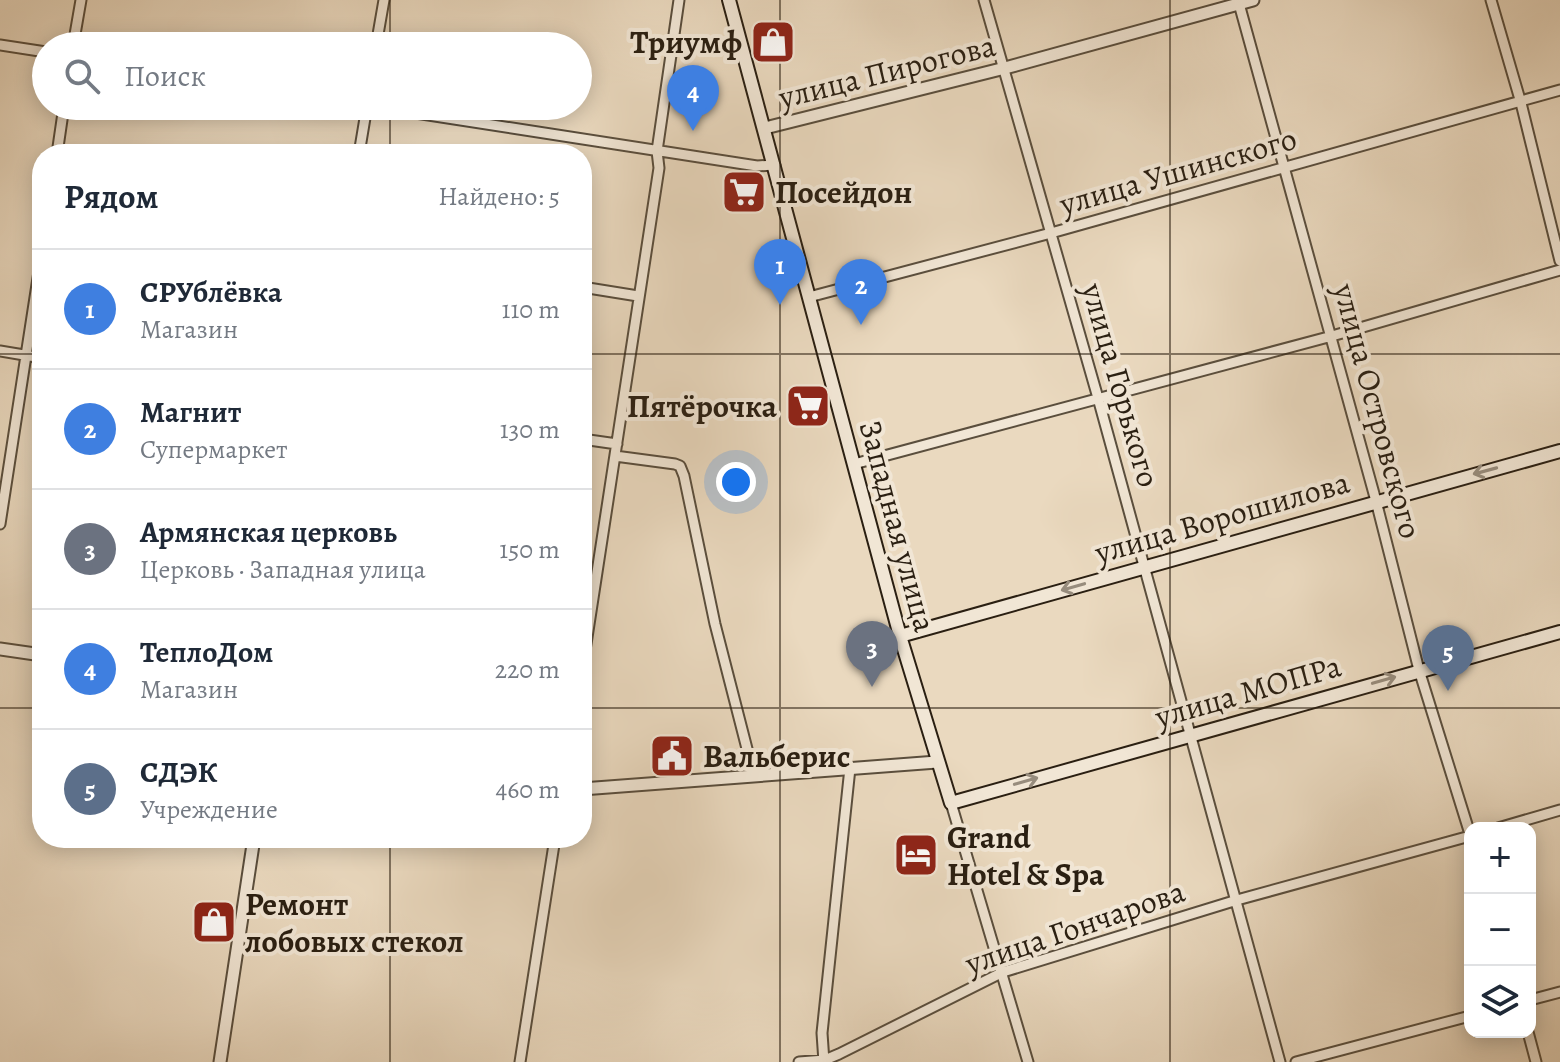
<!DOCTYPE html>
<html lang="ru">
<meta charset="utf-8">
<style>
:root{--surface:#fff;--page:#f2f2f3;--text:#1f2937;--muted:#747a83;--line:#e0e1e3;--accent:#8f2418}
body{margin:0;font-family:Alegreya,serif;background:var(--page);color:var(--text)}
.controls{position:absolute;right:24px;bottom:24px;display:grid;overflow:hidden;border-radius:16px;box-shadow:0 4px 20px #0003}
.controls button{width:72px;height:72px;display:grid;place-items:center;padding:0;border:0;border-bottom:2px solid var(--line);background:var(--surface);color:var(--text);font:40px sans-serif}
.you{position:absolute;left:736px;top:482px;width:28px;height:28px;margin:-20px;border:6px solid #fff;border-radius:50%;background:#1a73e8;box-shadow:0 0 0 12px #1a73e833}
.badge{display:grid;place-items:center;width:52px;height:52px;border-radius:50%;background:var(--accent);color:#fff;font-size:26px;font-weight:700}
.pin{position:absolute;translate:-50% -66px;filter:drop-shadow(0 2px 4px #0008)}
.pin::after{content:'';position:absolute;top:42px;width:28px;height:24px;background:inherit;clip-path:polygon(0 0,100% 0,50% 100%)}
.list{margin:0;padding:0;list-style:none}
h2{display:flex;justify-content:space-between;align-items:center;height:104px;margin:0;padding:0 32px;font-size:34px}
h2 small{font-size:26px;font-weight:400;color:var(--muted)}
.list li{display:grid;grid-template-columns:52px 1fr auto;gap:24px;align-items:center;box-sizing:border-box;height:120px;padding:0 32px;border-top:2px solid var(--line)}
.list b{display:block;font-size:30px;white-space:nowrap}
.list p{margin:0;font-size:26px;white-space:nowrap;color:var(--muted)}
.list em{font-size:26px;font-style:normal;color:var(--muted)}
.icon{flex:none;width:44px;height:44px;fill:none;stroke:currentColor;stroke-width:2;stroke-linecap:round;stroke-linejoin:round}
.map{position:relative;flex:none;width:1560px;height:1062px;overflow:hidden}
.search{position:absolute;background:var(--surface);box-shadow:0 4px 20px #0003;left:32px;top:32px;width:560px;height:88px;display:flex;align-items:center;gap:20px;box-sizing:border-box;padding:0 28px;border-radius:44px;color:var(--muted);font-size:30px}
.panel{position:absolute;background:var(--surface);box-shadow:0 4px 20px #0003;left:32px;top:144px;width:560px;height:704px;border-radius:32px}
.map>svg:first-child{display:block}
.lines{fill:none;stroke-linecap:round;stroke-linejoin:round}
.minor-casing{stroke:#5a4e3d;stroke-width:13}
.tertiary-casing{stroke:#5a4e3d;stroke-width:15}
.secondary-casing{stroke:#2a1f12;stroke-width:16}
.minor{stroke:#f1e6d5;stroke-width:9}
.tertiary{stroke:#f1e6d5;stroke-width:11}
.secondary{stroke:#f1e6d5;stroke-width:12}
.oneway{stroke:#978c7d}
.grid{fill:none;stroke:#2a1f12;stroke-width:2;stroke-opacity:0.55}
.labels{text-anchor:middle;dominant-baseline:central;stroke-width:8;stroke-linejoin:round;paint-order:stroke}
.poi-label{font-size:32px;font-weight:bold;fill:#2a1f12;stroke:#f1e6d5;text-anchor:start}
.street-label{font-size:32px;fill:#2a1f12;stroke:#f1e6d5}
</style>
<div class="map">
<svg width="1560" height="1062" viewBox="0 0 1560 1062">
<rect width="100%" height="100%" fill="#ead9bf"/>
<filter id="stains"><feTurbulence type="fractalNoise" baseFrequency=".0025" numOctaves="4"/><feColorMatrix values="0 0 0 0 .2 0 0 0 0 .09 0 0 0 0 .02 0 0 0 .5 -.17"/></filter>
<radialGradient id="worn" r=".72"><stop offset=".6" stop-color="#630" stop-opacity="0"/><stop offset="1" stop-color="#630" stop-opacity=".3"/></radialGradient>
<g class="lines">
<!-- minor casing -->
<g class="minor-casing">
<path id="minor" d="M984,0L1098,398L1280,1062
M1238,0L1376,501L1419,670L1470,834
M1491,0L1521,103L1560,261
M0,45L46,52
M73,46L81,0
M376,46L384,0
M370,106L757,166L775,165
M57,154L64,106
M359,154L367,106
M582,287L638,296
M809,297L1051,233L1560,90
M0,351L42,358
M582,439L617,444
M615,456L675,464L680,466L684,476L715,624L754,776
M854,464L1332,336L1560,270
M0,524L42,252
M582,670L659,168L657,151L679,0
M951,803L1028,1062
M1498,828L1560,810
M1530,1000L1560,992
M1528,1032L1536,1062
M520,1062L555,838
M799,1062L825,1060L839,1054L1003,972L1237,900L1470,836
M824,1062L822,1033L850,768
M1296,1062L1470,1016"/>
</g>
<!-- tertiary casing -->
<g class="tertiary-casing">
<path id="tertiary" d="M765,128L1005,68L1253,0
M0,649L42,655
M582,789L937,762
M220,1062L254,838"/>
</g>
<!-- secondary casing -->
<g class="secondary-casing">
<path id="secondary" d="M729,0L900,636L951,803L1560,632
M900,636L1560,451"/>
</g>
<!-- minor -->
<use href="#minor" class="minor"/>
<!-- tertiary -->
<use href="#tertiary" class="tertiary"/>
<!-- secondary -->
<use href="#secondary" class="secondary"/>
</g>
<!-- one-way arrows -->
<defs><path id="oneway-shaft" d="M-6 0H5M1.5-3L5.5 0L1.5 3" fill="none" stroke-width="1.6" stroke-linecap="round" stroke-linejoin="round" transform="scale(2)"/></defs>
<g class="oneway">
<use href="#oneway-shaft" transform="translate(1485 471) rotate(165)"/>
<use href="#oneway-shaft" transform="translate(1073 587) rotate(164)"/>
<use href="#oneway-shaft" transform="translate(1384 680) rotate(-16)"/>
<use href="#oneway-shaft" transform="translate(1026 781) rotate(-16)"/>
</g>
<!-- grid -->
<path class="grid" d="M390,0V46M780,0V1062M1170,0V1062M390,106V154M0,354H42M582,354H1560M0,708H42M582,708H1560M390,838V1062"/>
<!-- icons -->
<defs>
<g id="shop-square" transform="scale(2.3)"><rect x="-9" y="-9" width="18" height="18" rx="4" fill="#8f2418" stroke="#f1e6d5"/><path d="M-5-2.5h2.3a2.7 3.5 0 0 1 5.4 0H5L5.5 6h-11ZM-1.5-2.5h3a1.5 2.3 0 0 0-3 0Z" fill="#fff"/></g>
<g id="supermarket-square" transform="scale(2.3)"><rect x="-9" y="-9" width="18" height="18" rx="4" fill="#8f2418" stroke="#f1e6d5"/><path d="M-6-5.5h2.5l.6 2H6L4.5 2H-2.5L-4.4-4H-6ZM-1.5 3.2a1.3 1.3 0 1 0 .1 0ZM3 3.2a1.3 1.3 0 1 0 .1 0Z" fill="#fff"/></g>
<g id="civic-square" transform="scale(2.3)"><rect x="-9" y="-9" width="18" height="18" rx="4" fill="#8f2418" stroke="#f1e6d5"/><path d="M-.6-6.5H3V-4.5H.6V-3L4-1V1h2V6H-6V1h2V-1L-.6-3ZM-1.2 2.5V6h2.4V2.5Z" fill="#fff"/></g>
<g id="hotel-square" transform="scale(2.3)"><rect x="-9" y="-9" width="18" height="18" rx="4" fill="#8f2418" stroke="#f1e6d5"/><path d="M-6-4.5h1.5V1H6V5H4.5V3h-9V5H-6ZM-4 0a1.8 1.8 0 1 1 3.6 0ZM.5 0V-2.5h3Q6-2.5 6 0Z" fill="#fff"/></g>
</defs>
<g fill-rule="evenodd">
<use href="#shop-square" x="773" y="42"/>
<use href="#supermarket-square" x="744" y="192"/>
<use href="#supermarket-square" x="808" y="406"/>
<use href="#civic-square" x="672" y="756"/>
<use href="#hotel-square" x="916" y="855"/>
<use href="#shop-square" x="214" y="922"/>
</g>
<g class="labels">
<!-- poi labels -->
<g class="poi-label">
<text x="742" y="42" text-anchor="end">Триумф</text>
<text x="775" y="192">Посейдон</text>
<text x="777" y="406" text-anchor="end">Пятёрочка</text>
<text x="703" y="756">Вальберис</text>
<text x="947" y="837">Grand<tspan x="947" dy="37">Hotel &amp; Spa</tspan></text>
<text x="245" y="904">Ремонт<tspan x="245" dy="37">лобовых стекол</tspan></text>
</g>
<!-- street labels -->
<g class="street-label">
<text transform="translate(887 71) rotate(-14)">улица Пирогова</text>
<text transform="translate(1178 171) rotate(-16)">улица Ушинского</text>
<text transform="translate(1121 385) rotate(74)">улица Горького</text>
<text transform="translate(1378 411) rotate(75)">улица Островского</text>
<text transform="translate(1222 517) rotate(-16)">улица Ворошилова</text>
<text transform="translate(898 526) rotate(75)">Западная улица</text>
<text transform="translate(1248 691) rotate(-16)">улица МОПРа</text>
<text transform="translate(1075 927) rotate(-19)">улица Гончарова</text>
</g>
</g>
<rect width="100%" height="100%" filter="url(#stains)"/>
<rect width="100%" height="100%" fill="url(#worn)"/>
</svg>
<div class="controls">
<button>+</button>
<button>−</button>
<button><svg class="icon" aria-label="layers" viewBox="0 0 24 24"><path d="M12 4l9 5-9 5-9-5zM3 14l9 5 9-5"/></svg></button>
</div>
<div class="you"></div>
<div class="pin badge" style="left:780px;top:305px;background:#3f7fe0">1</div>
<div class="pin badge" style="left:861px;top:325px;background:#3f7fe0">2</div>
<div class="pin badge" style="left:872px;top:687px;background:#6b7280">3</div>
<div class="pin badge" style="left:693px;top:131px;background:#3f7fe0">4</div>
<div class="pin badge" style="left:1448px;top:691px;background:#5c6f8a">5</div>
<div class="search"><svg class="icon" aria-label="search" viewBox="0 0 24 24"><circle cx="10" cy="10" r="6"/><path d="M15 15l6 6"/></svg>Поиск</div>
<section class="panel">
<h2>Рядом<small>Найдено: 5</small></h2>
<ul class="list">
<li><span class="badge" style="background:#3f7fe0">1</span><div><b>СРУблёвка</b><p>Магазин</p></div><em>110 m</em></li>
<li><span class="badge" style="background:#3f7fe0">2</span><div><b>Магнит</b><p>Супермаркет</p></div><em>130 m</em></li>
<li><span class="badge" style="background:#6b7280">3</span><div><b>Армянская церковь</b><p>Церковь · Западная улица</p></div><em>150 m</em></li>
<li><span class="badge" style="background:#3f7fe0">4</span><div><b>ТеплоДом</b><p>Магазин</p></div><em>220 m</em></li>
<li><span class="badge" style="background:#5c6f8a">5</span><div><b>СДЭК</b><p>Учреждение</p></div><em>460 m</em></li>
</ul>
</section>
</div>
